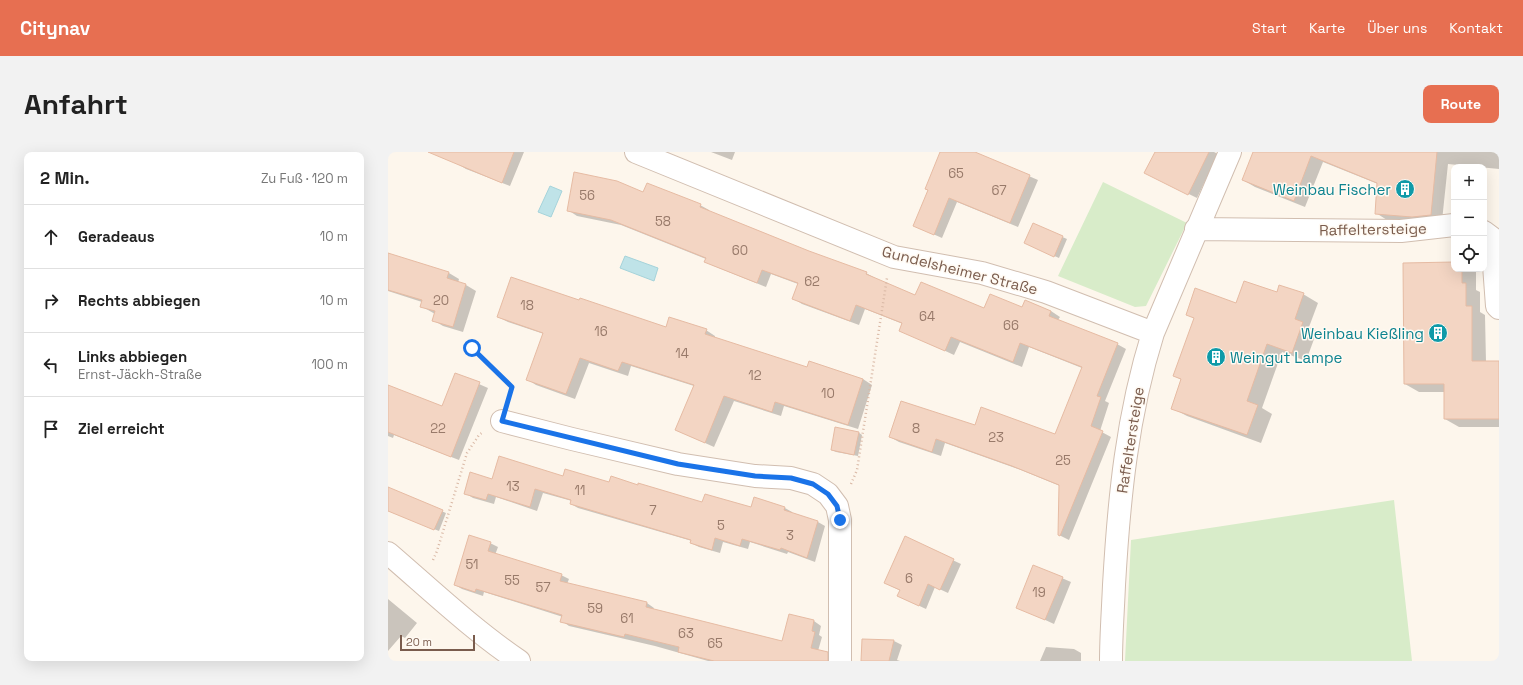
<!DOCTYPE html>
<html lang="de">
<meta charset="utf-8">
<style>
:root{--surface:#fff;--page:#f2f2f2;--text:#222;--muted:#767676;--line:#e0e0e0;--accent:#e76f51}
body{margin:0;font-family:"Space Grotesk",sans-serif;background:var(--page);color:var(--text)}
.controls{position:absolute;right:12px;top:12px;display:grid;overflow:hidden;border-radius:8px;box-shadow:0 4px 16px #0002}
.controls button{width:36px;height:36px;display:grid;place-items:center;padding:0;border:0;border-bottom:1px solid var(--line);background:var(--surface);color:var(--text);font:20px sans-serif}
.scale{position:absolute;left:12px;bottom:10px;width:75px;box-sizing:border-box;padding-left:4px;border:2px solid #7a5c4d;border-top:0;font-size:11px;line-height:14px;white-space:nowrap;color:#7a5c4d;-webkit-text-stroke:3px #fffaf3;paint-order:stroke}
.stop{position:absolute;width:12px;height:12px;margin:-9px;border:3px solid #1a73e8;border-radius:50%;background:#fff}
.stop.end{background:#1a73e8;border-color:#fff;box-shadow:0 1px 4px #0008}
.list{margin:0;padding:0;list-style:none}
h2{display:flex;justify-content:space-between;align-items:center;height:52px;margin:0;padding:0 16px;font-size:17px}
h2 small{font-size:13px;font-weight:400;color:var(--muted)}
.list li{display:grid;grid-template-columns:26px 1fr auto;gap:12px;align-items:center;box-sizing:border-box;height:64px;padding:0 16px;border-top:1px solid var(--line)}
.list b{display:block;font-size:15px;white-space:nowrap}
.list p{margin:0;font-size:13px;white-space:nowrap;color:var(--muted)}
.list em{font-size:13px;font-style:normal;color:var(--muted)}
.icon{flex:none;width:22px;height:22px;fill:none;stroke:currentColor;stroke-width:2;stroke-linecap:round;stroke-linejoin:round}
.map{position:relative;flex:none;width:1111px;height:509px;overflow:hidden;border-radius:8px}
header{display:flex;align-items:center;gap:24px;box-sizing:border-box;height:56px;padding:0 20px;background:var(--accent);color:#fff}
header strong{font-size:19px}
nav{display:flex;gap:22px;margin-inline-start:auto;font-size:14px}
.intro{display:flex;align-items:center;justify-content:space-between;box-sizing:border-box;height:96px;padding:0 24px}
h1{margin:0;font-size:28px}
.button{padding:10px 18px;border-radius:8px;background:var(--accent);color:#fff;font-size:14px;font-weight:700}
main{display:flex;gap:24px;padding:0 24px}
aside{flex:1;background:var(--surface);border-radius:8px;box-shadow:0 4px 16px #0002}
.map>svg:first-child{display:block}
.green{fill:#d8ecc9}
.water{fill:#bfe3e8;stroke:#a5d3da}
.shadow{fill:#0003}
.building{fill:#f3d5c3;stroke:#e6bba3}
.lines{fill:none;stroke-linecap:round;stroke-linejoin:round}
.minor-casing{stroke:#d1beb0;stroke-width:24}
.path{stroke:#d9b8a5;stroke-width:2.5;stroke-dasharray:1 3;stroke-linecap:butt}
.minor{stroke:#fff;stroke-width:22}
.route{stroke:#1a73e8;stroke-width:5}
.labels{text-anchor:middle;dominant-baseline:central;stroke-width:3;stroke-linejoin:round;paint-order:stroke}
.number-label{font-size:13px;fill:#987a6a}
.culture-label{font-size:15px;fill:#0d838f;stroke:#fffaf3;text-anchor:end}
.street-label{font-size:15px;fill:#7a5c4d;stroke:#fffaf3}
</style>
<header>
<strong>Citynav</strong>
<nav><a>Start</a><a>Karte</a><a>Über uns</a><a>Kontakt</a></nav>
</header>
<div class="intro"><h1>Anfahrt</h1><a class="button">Route</a></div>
<main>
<aside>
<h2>2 Min.<small>Zu Fuß · 120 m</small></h2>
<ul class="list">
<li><svg class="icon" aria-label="ahead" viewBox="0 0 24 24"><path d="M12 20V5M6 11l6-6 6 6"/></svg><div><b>Geradeaus</b></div><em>10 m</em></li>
<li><svg class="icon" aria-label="right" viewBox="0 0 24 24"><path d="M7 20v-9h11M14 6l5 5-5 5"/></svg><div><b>Rechts abbiegen</b></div><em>10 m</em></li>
<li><svg class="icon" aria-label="left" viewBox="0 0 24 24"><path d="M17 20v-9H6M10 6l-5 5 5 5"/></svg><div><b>Links abbiegen</b><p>Ernst-Jäckh-Straße</p></div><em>100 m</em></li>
<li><svg class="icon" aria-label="arrive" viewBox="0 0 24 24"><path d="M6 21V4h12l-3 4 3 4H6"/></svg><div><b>Ziel erreicht</b></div></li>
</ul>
</aside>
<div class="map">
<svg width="1111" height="509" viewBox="0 0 1111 509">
<rect width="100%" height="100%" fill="#fdf6ec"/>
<!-- green -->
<path class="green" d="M715,30L799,71L758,154L747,155L670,124Z
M1006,348L1024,509H737L743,388Z"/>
<!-- water -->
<path class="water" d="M162,34L174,39L163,65L150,60Z
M237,104L270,116L266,129L232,116Z"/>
<!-- shadow -->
<path class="shadow" d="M75,0H136L122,34L78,17L70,12Z
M323,0H347L344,8Z
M553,0H585L650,28L630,75L569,50L554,86L527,74L541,38Z
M768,0H826L830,2L809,46L766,25Z
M866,0H1111V17L1060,12L1054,69L999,68L988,61L990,32L935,10L917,55L867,35L855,28Z
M256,41L312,53L321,58L320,60L420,100L478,121L487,126V127L528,144L596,158L635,156L637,149L663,159L672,165L670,168L729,192L738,197L717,249L721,251L712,279L723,285L681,388L671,383L672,334L633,318L557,291L553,304L511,290L502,285L587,274L668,283L694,216L641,195L634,215L572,190L566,203L512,178L515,172L477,157L471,173L414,152L405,146L410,132L383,122L378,135L326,114L317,109L318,107L233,73L189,64L180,58Z
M645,72L679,87L671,106L641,93Z
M0,102L61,121L71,127L70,131L78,133L88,139L75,180L55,174L45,168L47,162L33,154L34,150L0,139Z
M1066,111V117H1084L1088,119V138L1092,140V160L1097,163L1098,210H1111V275H1071L1057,267V240H1031L1017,232Z
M889,141L915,142L930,151L921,175L929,179L918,209L894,200L874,256L884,262L873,291L799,264L784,256L794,228L786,224L807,167L799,162L849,152Z
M110,165L318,178L327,184V186L419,216L475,227L484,233L470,277L396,254L393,264L346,249L326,295L288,278L306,234L243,214L240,224L201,211L187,247L148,233L139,227L156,182L120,170Z
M68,222L100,236L71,308L6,283L5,286L0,284V234L55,255Z
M470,280L474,283L470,304L448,300L444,298Z
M176,325L221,332L315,352L364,356L367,347L397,356L404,360V362L430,370L437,374L427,410L400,400L399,402L362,390L360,397L335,390L332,401L311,395L303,391L304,389L190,356L183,352L184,349L155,341L149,359L108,345L106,352L85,346L77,341L104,328Z
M0,336L58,361L51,379L0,359Z
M518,386L573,412L560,441L547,435L538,457L510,444L513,439L497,431Z
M102,391L110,395L107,403L173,423L181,427L179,432L259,451L266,456L265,458L395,490L402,463L426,469L433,474L431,483L434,485L430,499L441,504L439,509H320L267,494L181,474L174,469L175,465L96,440L95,444L74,437L67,433Z
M646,414L683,430L666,472L629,455Z
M0,447L29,471L17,486L13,484L0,499Z
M475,488L506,489L514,493L509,508L512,509H474Z
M658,495L686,497L693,501V509H652Z"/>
<!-- building -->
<path class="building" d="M40,0H126L114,31Z
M552,0H587L642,23L622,71L561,46L546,83L525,74L540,38L537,37Z
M767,0H821L800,43L756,21Z
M865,0H1049L1043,63L1024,65L987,62L989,31L923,4L906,49L854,28Z
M186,20L229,29L255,40L259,31L313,52L312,55L421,99L479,120L478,122L527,143L533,130L596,156L602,142L634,155L637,148L663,159L661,164L730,191L709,244L713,245L703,274L715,279L672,384L670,383L671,333L624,314L548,287L544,300L501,285L513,249L587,273L593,255L667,282L694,215L632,191L625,210L563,185L557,199L511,179L514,171L468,153L462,169L404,147L410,131L374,118L369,131L316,110L318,106L223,68L179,59Z
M645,71L675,84L666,105L636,91Z
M0,101L61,120L59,126L78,132L65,175L44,169L47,159L32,155L34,148L0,138Z
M1066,110V117H1074V131H1078V154H1084V209H1111V267H1056V232H1016L1015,111Z
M123,125L191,148L192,146L278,175L281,165L319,177L317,182L419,215L421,209L475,227L460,273L387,250L384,260L336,244L317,291L287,278L306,233L234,210L230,219L192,206L178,242L138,228L155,181L109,165Z
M856,129L889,140L891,133L916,141L907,167L915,170L904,201L879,192L859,249L870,253L859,283L783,257L793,227L785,224L806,166L798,163L807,136L848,151Z
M67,221L92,230L63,305L0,280V233L54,254Z
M447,275L471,280L466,303L443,298Z
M111,304L175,324L177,317L221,330L223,324L250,333V331L314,350L317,342L363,355L366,345L397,355L396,358L430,369L419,406L393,396L392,398L354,387L352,394L327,386L324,398L302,391L303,388L182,352L183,348L147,337L142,355L100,342L98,348L76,342L82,320L104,327Z
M0,335L55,358L46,378L0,359Z
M81,383L103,390L100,399L174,422L172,429L259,450L258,455L394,489L401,462L426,468L424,479L427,480L423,496L440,500V509H326L290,500L291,495L237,482L236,485L172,470L174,463L88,437L87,440L66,433Z
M517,384L566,407L552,438L540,432L531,454L509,444L512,438L496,431Z
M645,413L675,425L657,468L628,456Z
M474,487L506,488L501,509H473Z"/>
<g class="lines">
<!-- minor casing -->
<g class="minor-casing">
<path id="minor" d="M248,0L506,105L594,121L658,140L765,181
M808,77L1013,79L1066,73
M1096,80L1104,86L1109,154L1111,156
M114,269L184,287L290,312L367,324L403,326L425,332L440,342L449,354L452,368V509
M0,401C43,438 84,477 131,509
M723,509C723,484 725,458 726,433C731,346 739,264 765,181L842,0"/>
</g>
<!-- path -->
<path class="path" d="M84,197L124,235L121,247
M463,332L469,318L499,126
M45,408L49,399L79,301L91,283L95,280"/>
<!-- minor -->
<use href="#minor" class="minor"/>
</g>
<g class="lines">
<!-- route -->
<path class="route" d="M84,196L124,235L114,269L290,312L367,324L403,326L425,332L440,342L449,354L452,368"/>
</g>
<!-- icons -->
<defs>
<g id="building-disc" transform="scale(1)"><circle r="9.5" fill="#0f9aa8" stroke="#fffaf3"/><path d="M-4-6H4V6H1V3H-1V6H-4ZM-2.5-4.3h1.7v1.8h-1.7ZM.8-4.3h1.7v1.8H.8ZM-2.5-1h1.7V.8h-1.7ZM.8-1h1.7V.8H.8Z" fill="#fff"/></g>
</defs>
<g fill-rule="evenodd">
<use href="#building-disc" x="1017" y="37"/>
<use href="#building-disc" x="1050" y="181"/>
<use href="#building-disc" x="828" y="205"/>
</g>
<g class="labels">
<!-- number labels -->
<g class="number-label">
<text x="568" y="21">65</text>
<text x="611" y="38">67</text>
<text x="199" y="43">56</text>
<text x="275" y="69">58</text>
<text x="352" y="98">60</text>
<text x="424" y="129">62</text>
<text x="53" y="148">20</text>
<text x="139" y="153">18</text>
<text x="539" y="164">64</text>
<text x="623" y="173">66</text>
<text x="213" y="179">16</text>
<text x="294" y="201">14</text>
<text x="367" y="223">12</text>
<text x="440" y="241">10</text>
<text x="50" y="276">22</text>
<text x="528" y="276">8</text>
<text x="608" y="285">23</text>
<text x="675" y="308">25</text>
<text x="125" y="334">13</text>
<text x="192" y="338">11</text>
<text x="265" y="358">7</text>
<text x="333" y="373">5</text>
<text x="402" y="383">3</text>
<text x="84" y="412">51</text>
<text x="521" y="426">6</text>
<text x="124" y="428">55</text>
<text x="155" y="435">57</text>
<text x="651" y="440">19</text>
<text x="207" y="456">59</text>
<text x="239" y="466">61</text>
<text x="298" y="481">63</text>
<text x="327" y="491">65</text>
</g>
<!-- culture labels -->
<g class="culture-label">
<text x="1003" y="37">Weinbau Fischer</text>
<text x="1036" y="181">Weinbau Kießling</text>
<text x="842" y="205" text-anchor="start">Weingut Lampe</text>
</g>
<!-- street labels -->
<g class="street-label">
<text transform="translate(985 77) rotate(-1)">Raffeltersteige</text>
<text transform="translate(572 118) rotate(14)">Gundelsheimer Straße</text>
<text transform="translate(742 288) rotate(-81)">Raffeltersteige</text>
</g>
</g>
</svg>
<div class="controls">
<button>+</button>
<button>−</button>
<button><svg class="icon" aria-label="locate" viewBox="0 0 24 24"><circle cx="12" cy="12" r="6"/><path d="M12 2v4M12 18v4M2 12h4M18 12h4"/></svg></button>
</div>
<div class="scale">20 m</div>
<div class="stop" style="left:84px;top:196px"></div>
<div class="stop end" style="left:452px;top:368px"></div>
</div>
</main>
